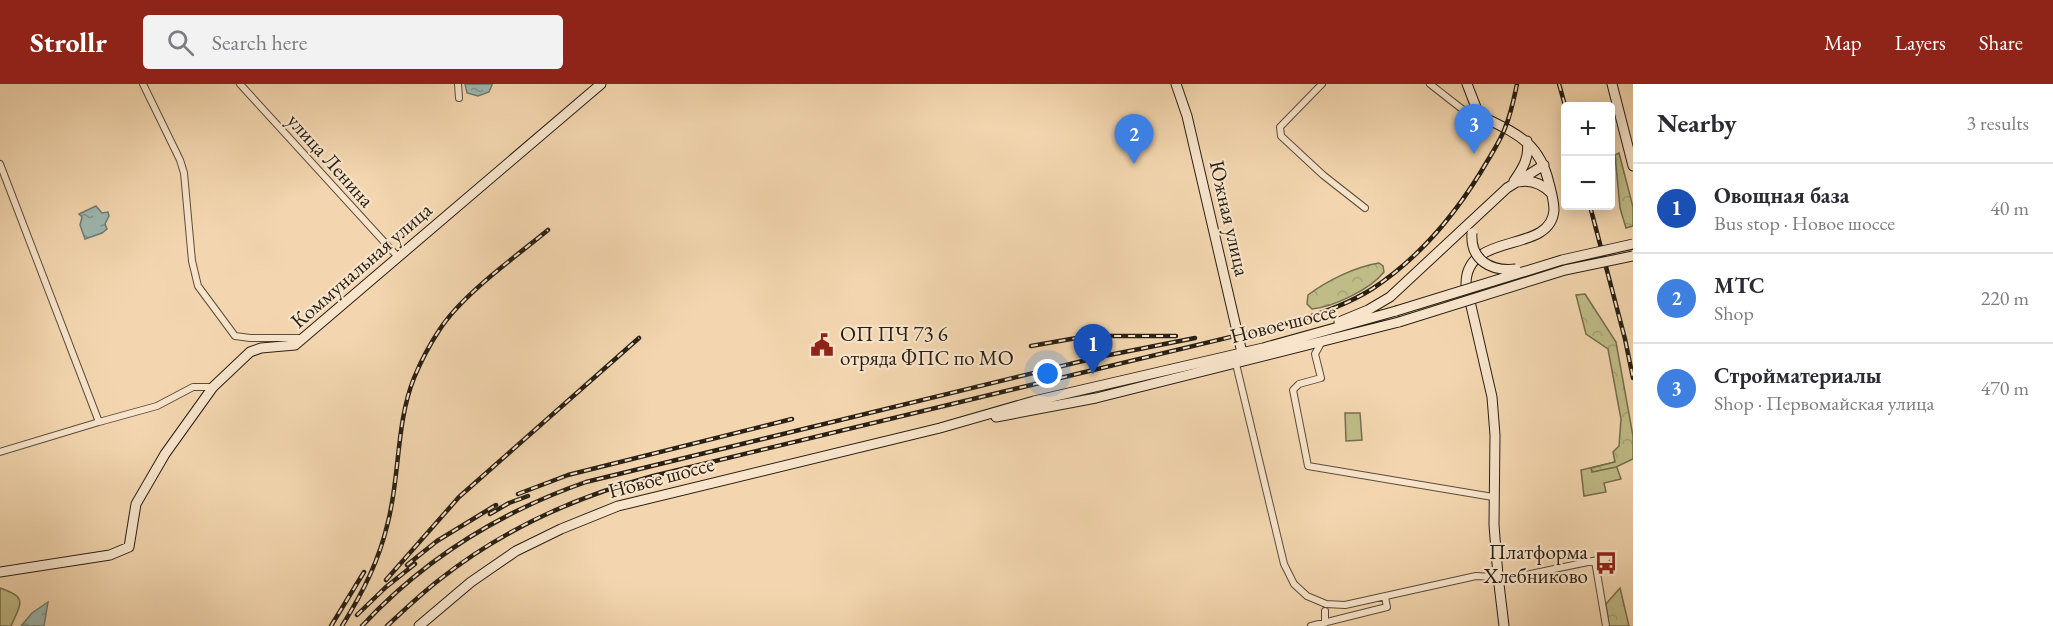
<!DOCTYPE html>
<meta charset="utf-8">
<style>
:root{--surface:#fff;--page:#f2f2f3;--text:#2b2b33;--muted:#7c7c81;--line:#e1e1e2;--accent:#8f2418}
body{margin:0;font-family:"EB Garamond",serif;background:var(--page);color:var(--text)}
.controls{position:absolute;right:18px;top:18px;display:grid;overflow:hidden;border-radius:6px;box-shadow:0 3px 15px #0003}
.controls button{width:54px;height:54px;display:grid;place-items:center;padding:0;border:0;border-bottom:2px solid var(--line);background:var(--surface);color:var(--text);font:30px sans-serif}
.you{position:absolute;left:1048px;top:290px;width:21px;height:21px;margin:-15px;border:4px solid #fff;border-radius:50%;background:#1a73e8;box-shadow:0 0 0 9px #1a73e833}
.badge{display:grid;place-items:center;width:39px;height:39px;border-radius:50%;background:var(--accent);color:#fff;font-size:20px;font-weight:700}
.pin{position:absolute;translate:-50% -50px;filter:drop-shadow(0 2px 3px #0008)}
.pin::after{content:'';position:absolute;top:32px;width:21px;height:18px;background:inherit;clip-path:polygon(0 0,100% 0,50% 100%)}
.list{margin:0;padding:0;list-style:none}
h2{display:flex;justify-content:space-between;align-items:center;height:78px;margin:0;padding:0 24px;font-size:26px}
h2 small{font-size:20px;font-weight:400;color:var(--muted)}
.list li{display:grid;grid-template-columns:39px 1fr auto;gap:18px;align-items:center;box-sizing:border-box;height:90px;padding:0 24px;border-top:2px solid var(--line)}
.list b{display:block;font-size:22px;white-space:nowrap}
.list p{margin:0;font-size:20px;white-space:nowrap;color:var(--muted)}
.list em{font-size:20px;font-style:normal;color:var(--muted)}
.icon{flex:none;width:33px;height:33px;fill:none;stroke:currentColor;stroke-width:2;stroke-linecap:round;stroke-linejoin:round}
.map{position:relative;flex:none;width:1633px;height:542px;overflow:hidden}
header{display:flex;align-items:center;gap:36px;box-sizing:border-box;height:84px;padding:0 30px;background:var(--accent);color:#fff}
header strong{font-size:28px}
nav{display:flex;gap:33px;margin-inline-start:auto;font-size:21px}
.search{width:420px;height:54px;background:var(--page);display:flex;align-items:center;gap:15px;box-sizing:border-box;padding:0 21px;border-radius:6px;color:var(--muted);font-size:22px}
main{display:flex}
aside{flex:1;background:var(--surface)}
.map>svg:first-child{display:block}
.green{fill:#c0bc87;stroke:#746e4e;stroke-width:1.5}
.forest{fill:url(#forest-crowns);stroke:#746e4e;stroke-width:1.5}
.water{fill:url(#water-ripples);stroke:#6f7b72;stroke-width:1.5}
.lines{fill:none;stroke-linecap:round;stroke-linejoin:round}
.street-casing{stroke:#5c4e3b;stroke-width:8}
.secondary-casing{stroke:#292014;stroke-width:11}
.street{stroke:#f7e4cb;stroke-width:6}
.secondary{stroke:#f7e4cb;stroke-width:9}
.rail-casing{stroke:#292014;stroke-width:4.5}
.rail{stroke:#f7e4cb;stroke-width:2;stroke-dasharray:7;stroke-linecap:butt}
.secondary-bridge-casing{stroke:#292014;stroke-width:11;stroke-linecap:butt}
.secondary-bridge{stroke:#f7e4cb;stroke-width:9}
.labels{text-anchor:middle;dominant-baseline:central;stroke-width:4.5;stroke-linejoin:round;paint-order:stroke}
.street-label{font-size:21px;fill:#292014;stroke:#f7e4cb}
.poi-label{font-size:21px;fill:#292014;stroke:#f7e4cb;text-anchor:start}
</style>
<header>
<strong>Strollr</strong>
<div class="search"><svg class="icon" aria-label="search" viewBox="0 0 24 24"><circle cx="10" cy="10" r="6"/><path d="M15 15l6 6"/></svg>Search here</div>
<nav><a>Map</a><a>Layers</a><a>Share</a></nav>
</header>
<main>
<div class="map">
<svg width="1633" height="542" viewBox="0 0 1633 542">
<defs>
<pattern id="forest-crowns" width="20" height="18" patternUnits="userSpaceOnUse" patternTransform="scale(1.5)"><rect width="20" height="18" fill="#c0bc87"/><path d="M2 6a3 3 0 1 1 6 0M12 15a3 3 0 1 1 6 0" fill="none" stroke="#a5a174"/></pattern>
<pattern id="water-ripples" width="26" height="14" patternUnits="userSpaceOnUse" patternTransform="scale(1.5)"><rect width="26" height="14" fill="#9db8b1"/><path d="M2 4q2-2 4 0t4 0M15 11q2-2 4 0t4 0" fill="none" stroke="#80958f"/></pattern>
</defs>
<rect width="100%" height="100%" fill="#f3d6af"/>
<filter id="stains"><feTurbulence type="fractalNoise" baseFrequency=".00333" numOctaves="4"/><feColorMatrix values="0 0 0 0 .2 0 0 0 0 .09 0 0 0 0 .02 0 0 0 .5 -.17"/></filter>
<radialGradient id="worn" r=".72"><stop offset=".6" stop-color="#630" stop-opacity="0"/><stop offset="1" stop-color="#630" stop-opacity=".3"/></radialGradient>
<!-- green -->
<path class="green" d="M1345,329H1360L1362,356L1346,357Z
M1615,378L1621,395L1604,399L1606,408L1584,412L1581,386Z
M0,504C28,513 21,519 11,542H0Z"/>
<!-- forest -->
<path class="forest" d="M1619,69L1633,123V142L1626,144L1620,124L1615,71Z
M1379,179L1383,182L1384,188C1371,205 1333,223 1312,225L1307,220L1308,211C1328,196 1355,183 1379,179Z
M1585,210L1616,258L1633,352V375L1616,383L1592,388L1591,384L1615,378L1613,368L1619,362L1621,335L1608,265L1586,250L1576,211Z
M1620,504L1629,542H1609L1606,520Z"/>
<!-- water -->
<path class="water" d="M465,0H492V1L489,8L478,12L467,9Z
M96,122L102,129L108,128L109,132L105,140L107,145L102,149L85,155L80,141L82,133L79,130Z
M48,518L44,542H21L32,529Z"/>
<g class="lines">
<!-- street casing -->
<g class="street-casing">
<path id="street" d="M143,0L180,76L184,89L192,177L198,202L235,252L250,254H302
M240,0L398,173
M458,0L459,14
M1322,0L1280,43L1281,52L1323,91L1365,124
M1430,0L1462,25L1479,31
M0,80L99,338L157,322L193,303H213
M1321,259L1315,270L1321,294L1299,300L1293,306L1308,382L1493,413
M1236,280L1284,480L1294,500L1307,512L1326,520L1345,521L1476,492L1511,494L1607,474
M0,368L99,338
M1595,477L1606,542
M1325,527V539
M1311,542L1387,523L1385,513"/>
</g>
<!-- secondary casing -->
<g class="secondary-casing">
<path id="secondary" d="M1176,0L1187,32L1243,273
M1467,0L1479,31C1515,49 1539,57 1549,99C1551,107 1554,117 1554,126C1551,171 1466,146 1466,200L1492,313L1495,351L1494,441L1498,492L1504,542
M1612,0L1633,82
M1514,97C1523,84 1530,73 1527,57
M1518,98C1531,95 1542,100 1551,109
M1339,238L1368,226L1390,213L1507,104L1544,81
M996,333L1096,314L1399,238
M0,488L110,471L129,463L136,420L165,370L213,303L250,268L261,264L295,261L601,0
M419,542L471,498L516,467L561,445L618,422L940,344L1034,317L1263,264L1396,227"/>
</g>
<!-- street -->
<use href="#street" class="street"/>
<!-- secondary -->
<use href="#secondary" class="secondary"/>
<!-- rail casing -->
<g class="rail-casing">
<path id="rail" d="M1559,0L1566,25
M1590,122L1625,255L1633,294
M1031,262L1088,252H1176
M518,410L568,391L792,335
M490,430L509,419L528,412
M407,481L437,457L496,421
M386,496L459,413L639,254
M357,531L386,503L415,480
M331,542L364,488
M342,542C363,508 379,477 388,438C400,391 396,339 414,294C421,277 430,260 440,245C463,210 514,174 548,146
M362,542C424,475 500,428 586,398L1099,273L1195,254
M387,542C404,526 421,510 439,496C503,445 575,413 653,392L1293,238C1320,230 1348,220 1372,205C1421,173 1459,126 1488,76C1494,66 1501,55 1505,44C1511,30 1514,14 1517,0"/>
</g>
<!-- rail -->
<use href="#rail" class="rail"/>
<!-- secondary-bridge casing -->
<g class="secondary-bridge-casing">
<path id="secondary-bridge" d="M1472,149C1470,176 1491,188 1516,185
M1396,227L1562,176L1633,160
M1399,238L1565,186L1633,172"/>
</g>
<!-- secondary-bridge -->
<use href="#secondary-bridge" class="secondary-bridge"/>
</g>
<!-- icons -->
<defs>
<g id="civic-bare" transform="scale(1.8)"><path d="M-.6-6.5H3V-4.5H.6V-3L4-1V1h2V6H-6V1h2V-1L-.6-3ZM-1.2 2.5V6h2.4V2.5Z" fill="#8f2418" stroke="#f7e4cb" stroke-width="2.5" paint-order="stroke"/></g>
<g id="bus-bare" transform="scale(1.8)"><path d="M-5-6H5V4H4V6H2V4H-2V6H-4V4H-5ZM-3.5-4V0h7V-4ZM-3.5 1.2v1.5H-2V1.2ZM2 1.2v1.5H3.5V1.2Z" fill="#8f2418" stroke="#f7e4cb" stroke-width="2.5" paint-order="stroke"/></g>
</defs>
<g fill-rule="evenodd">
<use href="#civic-bare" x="822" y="261"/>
<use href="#bus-bare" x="1606" y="479"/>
</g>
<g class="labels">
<!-- street labels -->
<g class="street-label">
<text transform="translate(331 76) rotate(48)">улица Ленина</text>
<text transform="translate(1230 134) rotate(77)">Южная улица</text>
<text transform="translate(361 181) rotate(-41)">Коммунальная улица</text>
<text transform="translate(1283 239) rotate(-14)">Новое шоссе</text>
<text transform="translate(661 393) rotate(-15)">Новое шоссе</text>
</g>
<!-- poi labels -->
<g class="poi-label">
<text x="840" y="249">ОП ПЧ 73 6<tspan x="840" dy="24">отряда ФПС по МО</tspan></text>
<text x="1588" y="467" text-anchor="end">Платформа<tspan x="1588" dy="24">Хлебниково</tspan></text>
</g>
</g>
<rect width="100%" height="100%" filter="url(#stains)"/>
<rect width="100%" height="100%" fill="url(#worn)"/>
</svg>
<div class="controls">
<button>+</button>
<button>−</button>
</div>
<div class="you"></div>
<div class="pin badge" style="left:1093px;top:290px;background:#1a4fb4">1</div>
<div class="pin badge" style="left:1134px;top:80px;background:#3f7fe0">2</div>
<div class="pin badge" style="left:1474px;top:70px;background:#3f7fe0">3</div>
</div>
<aside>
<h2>Nearby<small>3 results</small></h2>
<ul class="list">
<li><span class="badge" style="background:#1a4fb4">1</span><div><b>Овощная база</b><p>Bus stop · Новое шоссе</p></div><em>40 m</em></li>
<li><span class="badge" style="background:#3f7fe0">2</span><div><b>МТС</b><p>Shop</p></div><em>220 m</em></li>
<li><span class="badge" style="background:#3f7fe0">3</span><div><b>Стройматериалы</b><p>Shop · Первомайская улица</p></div><em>470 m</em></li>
</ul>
</aside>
</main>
